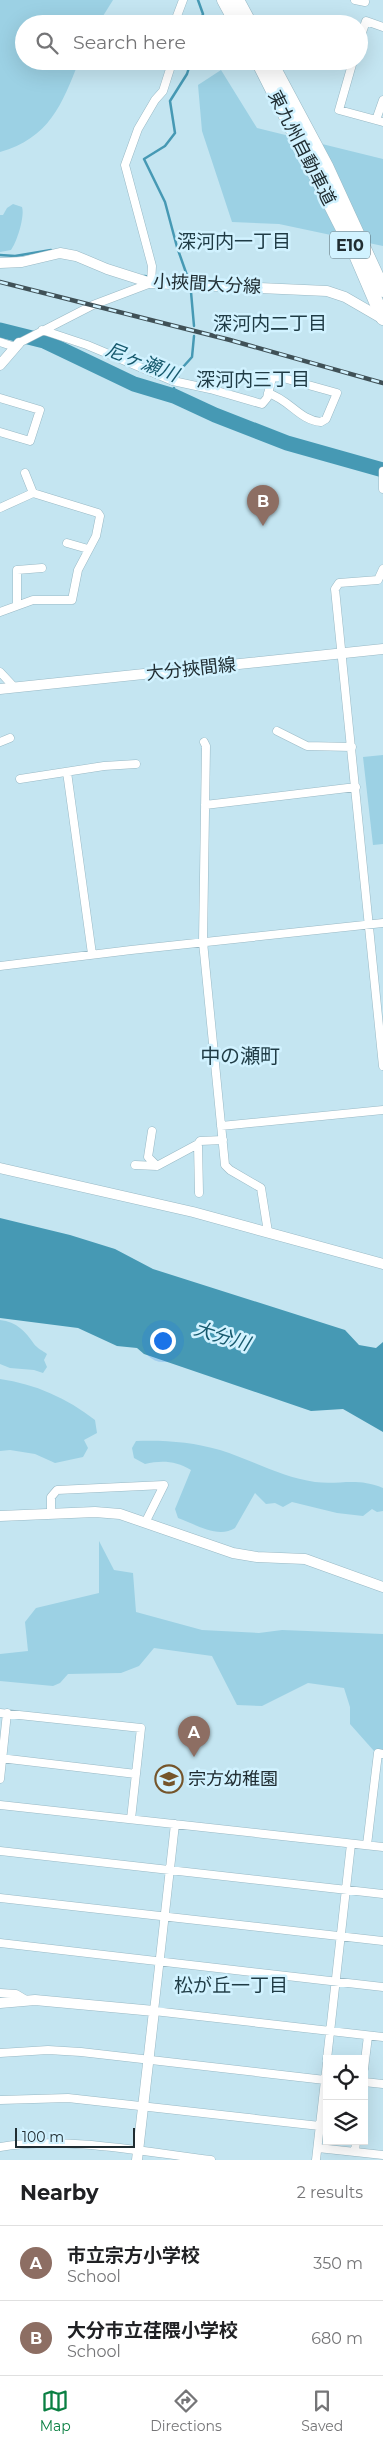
<!DOCTYPE html>
<meta charset="utf-8">
<style>
:root{--surface:#fff;--page:#f2f2f2;--text:#202124;--muted:#757577;--line:#e0e0e0;--accent:#0b8043}
body{margin:0;font-family:Montserrat,"Noto Sans JP",sans-serif;background:var(--page);color:var(--text)}
.controls{position:absolute;right:15px;bottom:15px;display:grid;overflow:hidden;border-radius:0px;box-shadow:0 5px 20px #0002}
.controls button{width:45px;height:45px;display:grid;place-items:center;padding:0;border:0;border-bottom:1px solid var(--line);background:var(--surface);color:var(--text);font:25px sans-serif}
.scale{position:absolute;left:15px;bottom:12px;width:120px;box-sizing:border-box;padding-left:5px;border:2px solid #202d32;border-top:0;font-size:14px;line-height:18px;white-space:nowrap;color:#202d32;-webkit-text-stroke:4px #d1f2ff;paint-order:stroke}
.you{position:absolute;left:162px;top:1340px;width:18px;height:18px;margin:-12px;border:4px solid #fff;border-radius:50%;background:#1a73e8;box-shadow:0 0 0 8px #1a73e833}
.badge{display:grid;place-items:center;width:32px;height:32px;border-radius:50%;background:var(--accent);color:#fff;font-size:16px;font-weight:700}
.pin{position:absolute;translate:-50% -41px;filter:drop-shadow(0 1px 2px #0008)}
.pin::after{content:'';position:absolute;top:26px;width:18px;height:15px;background:inherit;clip-path:polygon(0 0,100% 0,50% 100%)}
.list{margin:0;padding:0;list-style:none}
h2{display:flex;justify-content:space-between;align-items:center;height:65px;margin:0;padding:0 20px;font-size:21px}
h2 small{font-size:16px;font-weight:400;color:var(--muted)}
.list li{display:grid;grid-template-columns:32px 1fr auto;gap:15px;align-items:center;box-sizing:border-box;height:75px;padding:0 20px;border-top:1px solid var(--line)}
.list b{display:block;font-size:19px;white-space:nowrap}
.list p{margin:0;font-size:16px;white-space:nowrap;color:var(--muted)}
.list em{font-size:16px;font-style:normal;color:var(--muted)}
.icon{flex:none;width:28px;height:28px;fill:none;stroke:currentColor;stroke-width:2;stroke-linecap:round;stroke-linejoin:round}
.map{position:relative;flex:none;width:383px;height:2160px;overflow:hidden}
.search{position:absolute;background:var(--surface);box-shadow:0 5px 20px #0002;left:15px;right:15px;top:15px;height:55px;display:flex;align-items:center;gap:12px;box-sizing:border-box;padding:0 18px;border-radius:28px;color:var(--muted);font-size:19px}
.sheet{height:215px;background:var(--surface)}
nav{display:flex;justify-content:space-around;align-items:center;box-sizing:border-box;height:70px;border-top:1px solid var(--line);background:var(--surface);font-size:14px;color:var(--muted)}
nav a{display:grid;justify-items:center;gap:2px}
nav .on{color:var(--accent)}
.map>svg:first-child{display:block}
.green{fill:#9cd1e4}
.water{fill:#4699b4}
.lines{fill:none;stroke-linecap:round;stroke-linejoin:round}
.stream{stroke:#4699b4;stroke-width:2.5}
.river{stroke:#4699b4;stroke-width:15}
.street-casing{stroke:#99b9c5;stroke-width:9}
.secondary-casing{stroke:#99b9c5;stroke-width:11}
.highway-casing{stroke:#99b9c5;stroke-width:15}
.street{stroke:#fff;stroke-width:8}
.secondary{stroke:#fff;stroke-width:10}
.highway{stroke:#fff;stroke-width:14}
.rail-casing{stroke:#405157;stroke-width:4.5}
.rail{stroke:#d1f2ff;stroke-width:2.5;stroke-dasharray:8;stroke-linecap:butt}
.labels{text-anchor:middle;dominant-baseline:central;stroke-width:5;stroke-linejoin:round;paint-order:stroke}
.shield{fill:#d1f2ff;stroke:#556870;stroke-width:1}
.shield-label{font-size:16px;font-weight:bold;fill:#202d32}
.street-label{font-size:18px;fill:#202d32;stroke:#d1f2ff}
.poi-label{font-size:18px;fill:#202d32;stroke:#d1f2ff;text-anchor:start}
.neighbourhood-label{font-size:19px;fill:#1f3b45;stroke:#d1f2ff}
.water-label{font-size:19px;font-style:italic;fill:#175a6e;stroke:#d1f2ff}
.quarter-label{font-size:20px;fill:#1f3b45;stroke:#d1f2ff}
</style>
<div class="map">
<svg width="383" height="2160" viewBox="0 0 383 2160">
<rect width="100%" height="100%" fill="#c4e5f1"/>
<!-- green -->
<path class="green" d="M0,0H113L98,24H24V61H79C62,105 49,138 0,152Z
M221,70L257,128L383,159V246L279,224L232,222L202,131L198,85Z
M13,204L22,207C25,216 17,242 11,250L0,252V215H3L7,208Z
M383,755V844L373,845L363,757Z
M0,1320C17,1322 25,1331 34,1344C37,1348 43,1351 47,1354L44,1360L47,1367L43,1373L34,1370L10,1368L0,1364Z
M0,1379C35,1384 67,1398 95,1420L97,1433L84,1440L88,1448L83,1457L55,1463L35,1454L10,1450L0,1451Z
M136,1441C165,1440 192,1442 220,1450C252,1460 281,1477 315,1482C340,1485 357,1477 383,1488V1511L377,1512L372,1509L363,1516L337,1513L292,1502L283,1507L275,1503L266,1504L255,1493L235,1528C218,1539 195,1524 178,1518L175,1509L191,1470C176,1461 162,1460 145,1464L134,1458L132,1448Z
M99,1541L114,1570L133,1573L136,1612L202,1630L259,1633L282,1630L383,1634V1751H374L350,1724V1707L344,1688L308,1683L262,1706L237,1705L212,1656L154,1648L139,1666L121,1673L68,1674L60,1683L53,1686L0,1681V1654L28,1651L25,1622L36,1608L99,1593Z"/>
<!-- water -->
<path class="water" d="M0,1218L70,1235L115,1249L153,1269L345,1330L359,1345L376,1348L383,1342V1432L343,1409L311,1411L144,1354L137,1348L117,1346L78,1328L0,1318Z"/>
<g class="lines">
<!-- stream -->
<path class="stream" d="M198,0L203,14L199,24
M0,255L15,256L51,250
M144,276L186,280
M189,281L177,247L165,202L144,159L165,146L175,133L170,101L187,74L191,61
M191,292L194,326
M178,377L183,367L192,357L194,336
M174,396V388"/>
<!-- river -->
<path class="river" d="M0,330L44,341L134,384L174,396L215,415L287,443L383,470"/>
<!-- street casing -->
<g class="street-casing">
<path id="street" d="M355,0L365,2
M174,24L183,0
M359,41L366,21L383,27
M353,61L339,110L383,122
M376,120L383,100
M42,330L87,345L173,381L210,389L262,404L267,398L272,378L276,376L337,393L326,419L321,422C299,420 290,400 268,393
M0,342L15,347
M19,343L93,305L151,283L152,266L125,165L138,129L155,100L163,91L170,69V61
M0,398L40,410L30,441L0,432
M383,471V489
M25,473L33,493
M0,508L33,493L98,513L100,516L96,536L78,570L72,600H33L0,612
M67,543L88,549
M383,569L378,580L339,583L335,589L383,1066
M17,605V570L42,568
M0,672L14,687
M277,731L307,746L352,747
M0,742L10,738
M204,742L206,746L203,942L225,1165L230,1170L261,1188L268,1232
M67,772L92,954
M20,779L104,766L136,764
M205,805L356,787
M0,966L131,950L383,923
M221,1126L383,1110
M152,1131L148,1157L157,1166
M135,1165L157,1166L198,1144
M199,1193L198,1144L200,1141L223,1140
M51,1514V1497L57,1490L164,1485L146,1521
M0,1713L141,1728L131,1819
M0,1758L136,1774
M0,1779L7,1713
M0,1805L383,1847
M175,1824L154,2011L383,2037
M367,1845L378,1753L383,1754
M0,1851L383,1894
M0,1898L383,1941
M0,1943L383,1987
M0,1993L16,1994L26,2000
M0,2053L48,2050L81,2052L325,2080
M327,2059L351,1844
M364,2069L368,2036
M364,2082L383,2084
M0,2100L68,2098L320,2126
M0,2147C65,2136 145,2152 211,2160
M318,2148L383,2155
M355,2152L356,2141
M316,2160L327,2063"/>
</g>
<!-- secondary casing -->
<g class="secondary-casing">
<path id="secondary" d="M0,263L22,262L60,253L76,256L107,269L151,283L327,291L345,297L383,319
M0,365L19,343
M0,689L383,649
M0,1168L193,1212L383,1264
M0,1516L95,1512L120,1514L233,1553L257,1557L305,1559L383,1587
M0,2003L35,2000L154,2011L137,2160"/>
</g>
<!-- highway casing -->
<g class="highway-casing">
<path id="highway" d="M224,0L237,24
M237,0L250,24
M258,61L356,255L383,318
M270,61L326,166L383,290"/>
</g>
<!-- street -->
<use href="#street" class="street"/>
<!-- secondary -->
<use href="#secondary" class="secondary"/>
<!-- highway -->
<use href="#highway" class="highway"/>
<!-- rail casing -->
<g class="rail-casing">
<path id="rail" d="M0,282L230,340L383,383"/>
</g>
<!-- rail -->
<use href="#rail" class="rail"/>
</g>
<!-- icons -->
<defs>
<g id="school-ring" transform="scale(1.4375)"><circle r="9.5" fill="#d1f2ff" stroke="#75552b" stroke-width="1.5"/><path d="M0-5L7-2L0 1L-7-2ZM-4 1L0 2.5L4 1V4Q0 6-4 4Z" fill="#75552b"/></g>
</defs>
<g fill-rule="evenodd">
<use href="#school-ring" x="169" y="1779"/>
</g>
<g class="labels">
<!-- shield labels -->
<rect class="shield" x="330" y="231.5" width="40" height="27" rx="4"/>
<g class="shield-label">
<text x="350" y="245">E10</text>
</g>
<!-- street labels -->
<g class="street-label">
<text transform="translate(302 148) rotate(63)">東九州自動車道</text>
<text transform="translate(207 284) rotate(3)">小挾間大分線</text>
<text transform="translate(191 669) rotate(-6)">大分挾間線</text>
</g>
<!-- poi labels -->
<g class="poi-label">
<text x="188" y="1779">宗方幼稚園</text>
</g>
<!-- neighbourhood labels -->
<g class="neighbourhood-label">
<text x="234" y="241">深河内一丁目</text>
<text x="270" y="323">深河内二丁目</text>
<text x="253" y="379">深河内三丁目</text>
<text x="231" y="1985">松が丘一丁目</text>
</g>
<!-- water labels -->
<g class="water-label">
<text transform="translate(142 362) rotate(21)">尼ヶ瀬川</text>
<text transform="translate(222 1336) rotate(17)">大分川</text>
</g>
<!-- quarter labels -->
<g class="quarter-label">
<text x="240" y="1056">中の瀬町</text>
</g>
</g>
</svg>
<div class="controls">
<button><svg class="icon" aria-label="locate" viewBox="0 0 24 24"><circle cx="12" cy="12" r="6"/><path d="M12 2v4M12 18v4M2 12h4M18 12h4"/></svg></button>
<button><svg class="icon" aria-label="layers" viewBox="0 0 24 24"><path d="M12 4l9 5-9 5-9-5zM3 14l9 5 9-5"/></svg></button>
</div>
<div class="scale">100 m</div>
<div class="you"></div>
<div class="pin badge" style="left:194px;top:1757px;background:#8d6e63">A</div>
<div class="pin badge" style="left:263px;top:526px;background:#8d6e63">B</div>
<div class="search"><svg class="icon" aria-label="search" viewBox="0 0 24 24"><circle cx="10" cy="10" r="6"/><path d="M15 15l6 6"/></svg>Search here</div>
</div>
<section class="sheet">
<h2>Nearby<small>2 results</small></h2>
<ul class="list">
<li><span class="badge" style="background:#8d6e63">A</span><div><b>市立宗方小学校</b><p>School</p></div><em>350 m</em></li>
<li><span class="badge" style="background:#8d6e63">B</span><div><b>大分市立荏隈小学校</b><p>School</p></div><em>680 m</em></li>
</ul>
</section>
<nav>
<a class="on"><svg class="icon" aria-label="map" viewBox="0 0 24 24"><path d="M3 6l6-2 6 2 6-2v14l-6 2-6-2-6 2zM9 4v14M15 6v14"/></svg>Map</a>
<a><svg class="icon" aria-label="directions" viewBox="0 0 24 24"><path d="M12 3l9 9-9 9-9-9zM9 14v-3h6M13 9l2 2-2 2"/></svg>Directions</a>
<a><svg class="icon" aria-label="saved" viewBox="0 0 24 24"><path d="M7 4h10v16l-5-4-5 4z"/></svg>Saved</a>
</nav>
